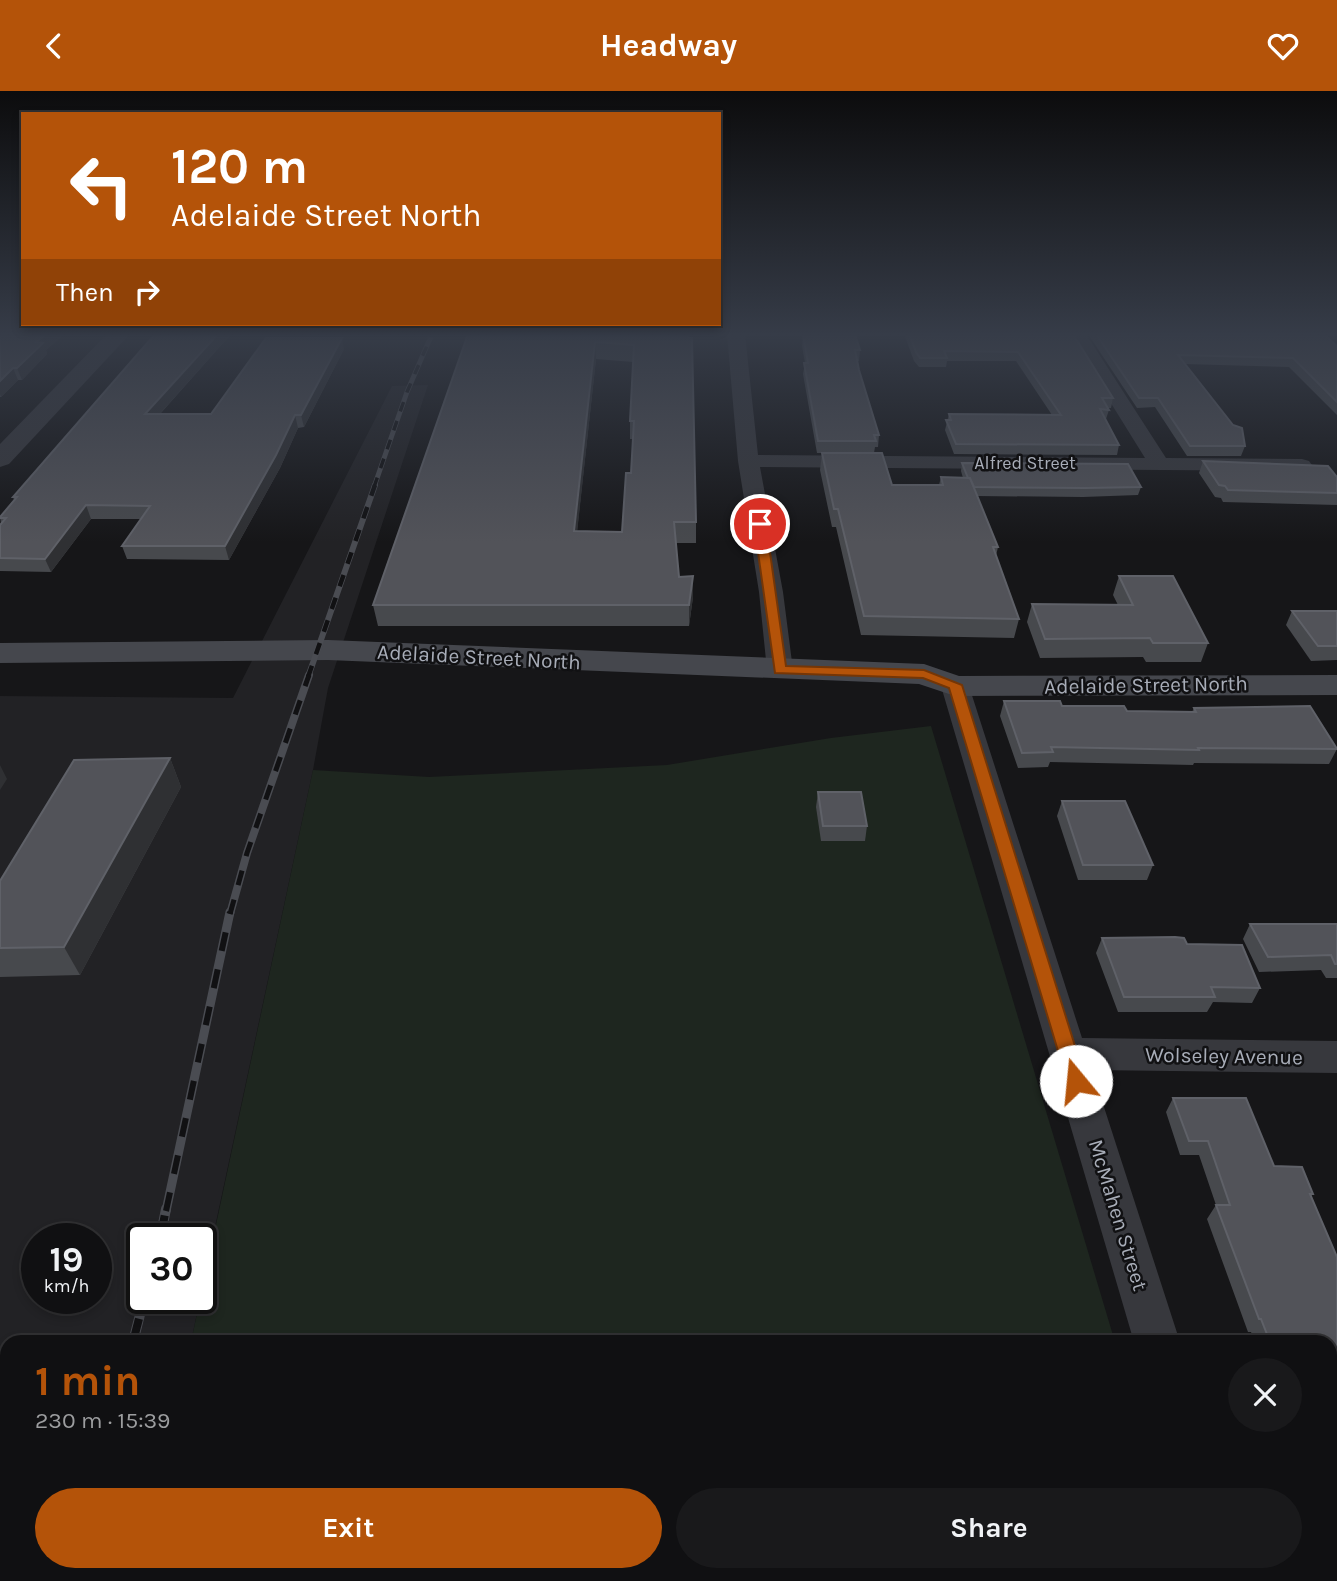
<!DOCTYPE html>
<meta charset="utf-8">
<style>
body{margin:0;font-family:Karla,sans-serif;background:#19191b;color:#f1f3f6;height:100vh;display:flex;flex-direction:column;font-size:26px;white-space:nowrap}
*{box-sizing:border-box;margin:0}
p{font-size:23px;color:#9c9d9f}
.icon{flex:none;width:38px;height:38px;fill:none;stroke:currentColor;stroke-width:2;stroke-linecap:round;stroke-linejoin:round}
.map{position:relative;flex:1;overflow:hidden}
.sheet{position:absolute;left:0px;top:1244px;width:1337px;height:247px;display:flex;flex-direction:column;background:#101012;border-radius:21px 21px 0 0;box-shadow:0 4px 10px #0003,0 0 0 2px #303032}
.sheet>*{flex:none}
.hud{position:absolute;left:21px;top:21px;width:700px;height:214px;border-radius:0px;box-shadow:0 4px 10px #0003,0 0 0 2px #303032;background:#b45309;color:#fff;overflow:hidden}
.speed{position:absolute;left:21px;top:1132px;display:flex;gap:14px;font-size:35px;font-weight:700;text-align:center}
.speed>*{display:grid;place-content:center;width:91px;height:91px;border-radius:50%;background:#101012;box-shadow:0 4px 10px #0003,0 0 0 2px #303032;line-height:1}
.speed small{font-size:18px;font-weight:400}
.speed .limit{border:4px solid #111;border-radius:10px;background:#fff;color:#111}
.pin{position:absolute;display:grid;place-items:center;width:60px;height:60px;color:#fff;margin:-30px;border:4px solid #fff;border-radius:50%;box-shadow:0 2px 7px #0007}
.me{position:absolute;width:77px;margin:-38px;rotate:343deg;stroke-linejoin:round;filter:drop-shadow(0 0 5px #0008)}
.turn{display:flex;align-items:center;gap:24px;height:147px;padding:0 35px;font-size:32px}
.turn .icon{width:91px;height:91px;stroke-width:2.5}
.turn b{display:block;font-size:49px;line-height:60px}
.then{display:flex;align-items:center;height:66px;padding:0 35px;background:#0003;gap:14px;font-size:26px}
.round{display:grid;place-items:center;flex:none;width:74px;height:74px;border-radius:37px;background:#19191b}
.headline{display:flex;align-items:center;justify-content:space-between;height:119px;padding:0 35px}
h1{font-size:42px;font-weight:700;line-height:52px;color:#b45309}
.cta{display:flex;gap:14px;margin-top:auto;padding:14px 35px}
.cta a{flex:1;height:80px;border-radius:42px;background:#b45309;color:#fff;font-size:28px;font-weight:700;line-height:80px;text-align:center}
.cta a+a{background:#19191b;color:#f1f3f6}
header{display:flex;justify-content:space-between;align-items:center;height:91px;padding:0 35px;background:#b45309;color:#fff;font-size:32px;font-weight:700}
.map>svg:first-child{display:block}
</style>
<header><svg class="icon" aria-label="back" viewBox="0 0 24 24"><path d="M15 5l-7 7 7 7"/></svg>Headway<svg class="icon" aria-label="heart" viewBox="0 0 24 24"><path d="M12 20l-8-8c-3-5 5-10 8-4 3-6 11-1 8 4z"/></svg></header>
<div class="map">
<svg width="1337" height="1490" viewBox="0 0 1337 1490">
<rect width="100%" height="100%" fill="#161618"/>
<path fill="#222225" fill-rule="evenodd" d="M428 294 328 597 313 679 201 1201V1148H142V1208H200L191 1251H7V1484H141L139 1490H0V605L233 607 392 295ZM37 1148H96V1208H37Z"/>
<g fill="#1e261f">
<polygon points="931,635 1115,1251 191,1251 313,679 429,686 667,674 831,647"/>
<polygon points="141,1484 1186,1484 1188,1490 139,1490"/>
</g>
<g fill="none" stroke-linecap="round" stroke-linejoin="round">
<g fill="#37383d" fill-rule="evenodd">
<polygon points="727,243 745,243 758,364 1145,367 1068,243 1086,243 1166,367 1302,368 1309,370 1312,374 1309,378 1302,380 760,376 783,501 793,579 789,585 780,587 771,585 767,579 759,501 738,370"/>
<polygon points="955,587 965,589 969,595 1082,947 1337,950 1337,982 1092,979 1180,1251 1134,1251 941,595 945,589"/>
<polygon points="1203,1484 1255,1484 1256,1490 1204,1490"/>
</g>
<polygon fill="#37383d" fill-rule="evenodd" points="107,243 130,243 9,373 0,376 0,353"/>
<polygon fill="#45474d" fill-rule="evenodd" points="328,549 924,573 959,585 1337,584 1337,604 955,605 919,593 328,569 0,572 0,552"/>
<defs>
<polyline id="rail-far4" points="374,396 407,301 432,243"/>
<polyline id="rail-far3" points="308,586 375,394"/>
<polyline id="rail-far2" points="230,823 247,762 309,584"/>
<polyline id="rail-far1" points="166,1120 230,821"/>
<g id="rail">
<polyline points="160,1148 166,1118"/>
<polyline points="133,1251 144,1208"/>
<polyline points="70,1490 72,1484"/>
</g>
</defs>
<use href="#rail-far4" stroke="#4a4c52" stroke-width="5"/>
<use href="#rail-far3" stroke="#4a4c52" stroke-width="6"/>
<use href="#rail-far2" stroke="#4a4c52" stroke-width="8"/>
<use href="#rail-far1" stroke="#4a4c52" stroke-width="9"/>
<use href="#rail" stroke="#4a4c52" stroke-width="10"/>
<use href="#rail-far4" stroke="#111113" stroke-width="3.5" stroke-dasharray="10" stroke-linecap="butt"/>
<use href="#rail-far3" stroke="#111113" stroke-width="4.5" stroke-dasharray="12" stroke-linecap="butt"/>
<use href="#rail-far2" stroke="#111113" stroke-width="5" stroke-dasharray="15" stroke-linecap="butt"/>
<use href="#rail-far1" stroke="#111113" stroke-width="6" stroke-dasharray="19" stroke-linecap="butt"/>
<use href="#rail" stroke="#111113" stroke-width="8" stroke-dasharray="24" stroke-linecap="butt"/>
</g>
<g fill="#47494d" fill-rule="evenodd">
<polygon points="0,243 64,243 46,259 47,263 22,289 18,289 1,306 0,306"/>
<polygon points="231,243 160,323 211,323 344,258 304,336 298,337 280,377 229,469 127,468 122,455 141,428 91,428 51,481 0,480 0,434 1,432 0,426 14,409 13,406"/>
<path d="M468 243H688L696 431V452H676L679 486 693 506 689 535H378L373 514ZM596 268 633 271 630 330V348H633L631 382 622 441 577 440Z"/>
<polygon points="804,243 855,243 860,259 859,270 858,270 859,279 879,344 878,356 875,356 874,362 892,394 939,394 941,386 963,387 961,380 962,372 1141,396 1138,404 1083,406 977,405 998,456 996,465 1019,528 1014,547 861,544 836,436 832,436 820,379 822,362 856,362 817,362 803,283 805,272 802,255 803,244 805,244"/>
<polygon points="904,243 1073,243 1113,307 1111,317 1107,317 1109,319 1106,328 1105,328 1119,354 1117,364 954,363 945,339 949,323 1052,324 1016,270 947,270 946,276 919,276 914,270"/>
<polygon points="1088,243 1324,243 1337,255 1337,324 1289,276 1185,273 1245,355 1241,365 1187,365 1155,316 1137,317"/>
<polygon points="1203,370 1337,386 1337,414 1223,411 1221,407 1215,406 1199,382"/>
<polygon points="1119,485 1208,552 1201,571 1146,571 1143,566 1040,567 1027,531 1032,513 1118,514 1113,504"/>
<polygon points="1292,520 1337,520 1337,569 1311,570 1286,534"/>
<polygon points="1004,610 1127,620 1192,621 1194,617 1337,658 1329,673 1194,672 1193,674 1050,671 1048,676 1018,677 1000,625"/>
<polygon points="170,667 181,696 80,884 0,886 0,790"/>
<polygon points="818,701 867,735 865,750 821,750 816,716"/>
<polygon points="1062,710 1153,774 1147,789 1078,789 1057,725"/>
<polygon points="1250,833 1337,833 1337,887 1326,887 1321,879 1259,881 1243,848"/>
<polygon points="1102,847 1187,853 1260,897 1252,912 1213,911 1207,921 1118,921 1096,862"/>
<polygon points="1173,1007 1274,1075 1313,1103 1311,1105 1337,1166 1337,1447 1330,1447 1330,1251 1255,1251 1251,1241 1248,1241 1207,1128 1216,1114 1199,1064 1180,1064 1166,1021"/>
</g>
<g fill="#2f3033">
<polygon points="46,243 64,243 46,259 47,263 22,289 17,277 36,251"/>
<polygon points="218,243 231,243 149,335 145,323"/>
<polygon points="342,247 344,258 304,336 301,324"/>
<polygon points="595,251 596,268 575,461 574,440"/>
<polygon points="13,277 18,289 1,306 0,303 0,290"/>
<polygon points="295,324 298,337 280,377 229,469 225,455"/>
<polygon points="86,414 91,428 51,481 45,468"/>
<polygon points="693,485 693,506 689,535 689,514"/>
<polygon points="170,667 181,696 80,884 64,856"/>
<polygon points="0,674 7,688 0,699"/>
</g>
<g fill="#525359" stroke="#5f6168" stroke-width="2" fill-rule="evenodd">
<polygon points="0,243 46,243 36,251 43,252 17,277 13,277 0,290"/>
<polygon points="155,243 218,243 145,323 211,323 266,247 342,247 301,324 295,324 276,364 225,455 122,455 150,415 86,414 45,468 0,467 0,434 6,427 0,427 0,426 17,406 13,406"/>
<path d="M468 243H688V247H692L696 431H674L679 486 693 485 689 514H373ZM595 251 634 254 630 330H634L631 382H626L622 441 574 440Z"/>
<polygon points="808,243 855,243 860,259 855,259 859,279 879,344 874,344 876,350 818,350 804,272 808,272 803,244 808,244"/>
<polygon points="909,243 1073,243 1113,307 1102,307 1109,319 1100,318 1119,354 956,353 946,329 951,329 949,323 1061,324 1018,261 944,260 947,267 920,267 916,261"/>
<polygon points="1096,243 1324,243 1337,255 1337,311 1293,267 1178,264 1233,334 1242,337 1245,355 1190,355 1158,307 1139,307"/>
<polygon points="822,362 882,362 892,394 943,394 941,386 970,387 998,456 993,456 1019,528 864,525 838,418 834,418"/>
<polygon points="1203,370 1328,375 1337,386 1337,402 1228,399 1225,395 1219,394"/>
<polygon points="962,372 1128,373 1141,396 1085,397 974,396 970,387 968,387"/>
<polygon points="1119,485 1173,485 1208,552 1153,552 1150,547 1045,548 1032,513 1133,514"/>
<polygon points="1292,520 1337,520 1337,555 1318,555"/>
<polygon points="1004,610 1060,610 1062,615 1124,615 1127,620 1196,621 1194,617 1310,615 1337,658 1198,657 1199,659 1051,656 1053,661 1022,662"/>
<polygon points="170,667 64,856 0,857 0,790 74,669"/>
<polygon points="818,701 861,701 867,735 823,735"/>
<polygon points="1062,710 1125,710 1153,774 1083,774"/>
<polygon points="1250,833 1337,833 1337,873 1335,873 1331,864 1268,866"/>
<polygon points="1175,846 1184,847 1187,853 1242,854 1260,897 1211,896 1215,906 1124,906 1102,847"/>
<polygon points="1173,1007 1246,1007 1274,1075 1302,1076 1313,1103 1310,1103 1337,1166 1337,1436 1330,1415 1330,1251 1270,1251 1261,1228 1259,1228 1216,1114 1230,1114 1208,1050 1189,1050"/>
</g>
<linearGradient id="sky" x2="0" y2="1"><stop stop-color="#0c0c0d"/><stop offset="0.54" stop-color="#363c48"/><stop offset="1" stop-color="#363c48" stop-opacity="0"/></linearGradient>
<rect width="1337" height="451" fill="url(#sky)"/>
<polygon fill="#b45309" stroke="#753606" stroke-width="2" points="760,430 766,433 786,575 924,579 962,594 1086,990 1083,995 1076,998 1069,995 1067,990 949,597 923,587 775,582 754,433"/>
<g text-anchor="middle" stroke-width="5" stroke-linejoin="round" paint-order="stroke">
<g font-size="18" fill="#a8adb8" stroke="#111113">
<text x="1025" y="378">Alfred Street</text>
</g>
<g font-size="21" fill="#a8adb8" stroke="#111113">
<text transform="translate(479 566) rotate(3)" y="7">Adelaide Street North</text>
<text transform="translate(1146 594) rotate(-1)" y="7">Adelaide Street North</text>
<text transform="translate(1224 965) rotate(1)" y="7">Wolseley Avenue</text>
<text transform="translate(1118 1124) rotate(73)" y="7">McMahen Street</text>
</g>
</g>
</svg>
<div class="speed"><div>19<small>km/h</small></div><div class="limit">30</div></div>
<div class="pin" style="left:760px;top:433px;background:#d93025"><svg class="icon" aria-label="arrive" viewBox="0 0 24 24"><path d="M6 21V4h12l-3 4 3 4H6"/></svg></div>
<svg class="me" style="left:1076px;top:990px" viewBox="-20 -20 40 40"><circle r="19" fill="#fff"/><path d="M0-13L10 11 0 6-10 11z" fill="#b45309"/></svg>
<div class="hud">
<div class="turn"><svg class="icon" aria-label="left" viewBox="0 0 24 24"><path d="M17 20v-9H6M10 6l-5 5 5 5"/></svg><div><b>120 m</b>Adelaide Street North</div></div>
<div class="then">Then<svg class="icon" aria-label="right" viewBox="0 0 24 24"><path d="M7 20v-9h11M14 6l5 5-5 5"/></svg></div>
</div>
<section class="sheet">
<div class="headline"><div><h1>1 min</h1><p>230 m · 15:39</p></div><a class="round"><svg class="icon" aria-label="close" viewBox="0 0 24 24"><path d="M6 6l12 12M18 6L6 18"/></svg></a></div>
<div class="cta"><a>Exit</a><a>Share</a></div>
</section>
</div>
